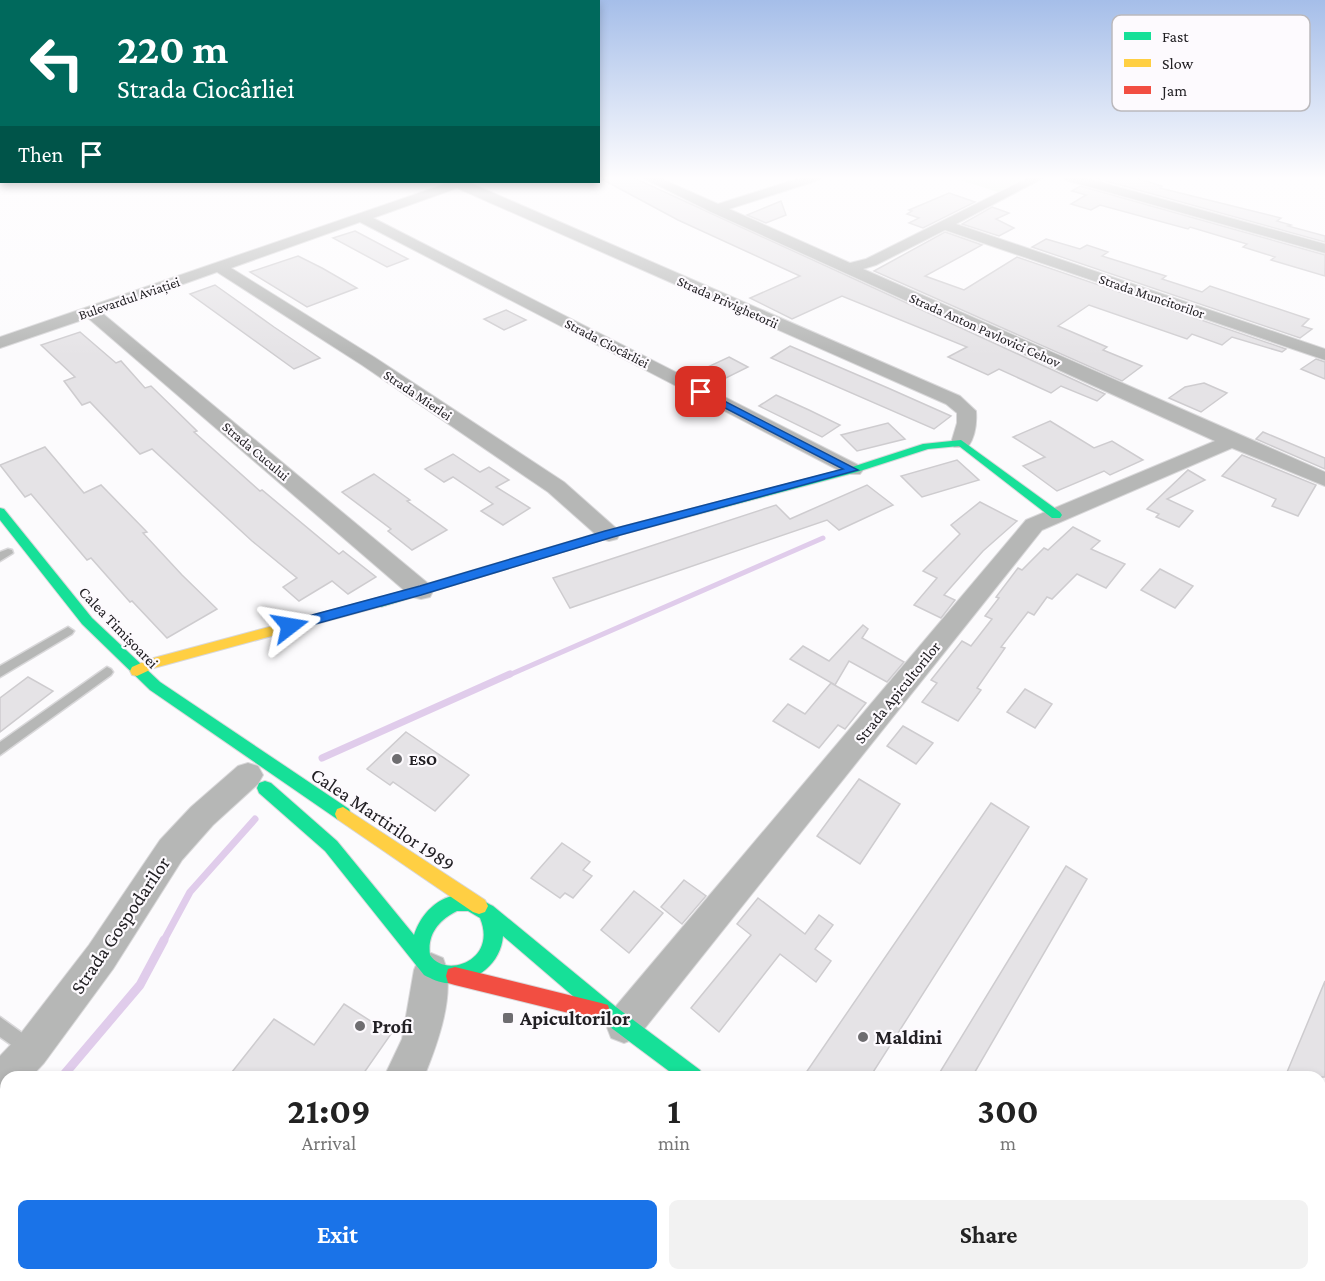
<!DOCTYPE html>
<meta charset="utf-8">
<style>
body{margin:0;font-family:"Crimson Pro",serif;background:#f2f2f2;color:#222;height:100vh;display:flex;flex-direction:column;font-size:22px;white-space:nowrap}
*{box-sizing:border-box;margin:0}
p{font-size:20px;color:#767676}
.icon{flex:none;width:33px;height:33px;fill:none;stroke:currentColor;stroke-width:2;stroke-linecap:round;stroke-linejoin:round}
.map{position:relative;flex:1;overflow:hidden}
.details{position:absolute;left:0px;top:1071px;width:1326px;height:210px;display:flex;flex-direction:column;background:#fff;border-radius:18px 18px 0 0;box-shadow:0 3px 9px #0003}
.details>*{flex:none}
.guide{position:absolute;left:0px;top:0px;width:600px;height:183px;box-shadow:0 3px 9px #0003;background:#00695c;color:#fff;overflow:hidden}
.pin{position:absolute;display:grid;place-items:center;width:51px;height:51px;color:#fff;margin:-26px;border-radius:12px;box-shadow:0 3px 9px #0006}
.me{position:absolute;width:66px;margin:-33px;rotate:76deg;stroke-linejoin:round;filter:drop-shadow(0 0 4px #0008)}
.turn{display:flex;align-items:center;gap:21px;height:126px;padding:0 18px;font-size:27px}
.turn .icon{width:78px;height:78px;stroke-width:2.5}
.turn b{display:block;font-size:42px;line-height:51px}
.then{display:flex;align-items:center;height:57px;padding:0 18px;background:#0003;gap:12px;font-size:22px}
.eta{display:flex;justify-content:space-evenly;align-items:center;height:102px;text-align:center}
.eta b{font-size:36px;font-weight:700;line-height:42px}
.cta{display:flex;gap:12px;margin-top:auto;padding:12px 18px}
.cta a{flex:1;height:69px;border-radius:9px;background:#1a73e8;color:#fff;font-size:24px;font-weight:700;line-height:69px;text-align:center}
.cta a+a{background:#f2f2f2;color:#222}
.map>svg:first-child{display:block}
</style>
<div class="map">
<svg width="1325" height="1281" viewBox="0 0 1325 1281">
<rect width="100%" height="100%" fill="#fcfbfd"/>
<polygon fill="#e2f0df" points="950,177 1029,177 998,192"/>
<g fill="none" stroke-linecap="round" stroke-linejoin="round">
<polyline stroke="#e0cceb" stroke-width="5" points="507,676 823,538"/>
<g stroke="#e0cceb" stroke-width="7">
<polyline points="322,758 510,674"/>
<polyline points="163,942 190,892 255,819"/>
</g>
<g stroke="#e0cceb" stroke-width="9">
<polyline points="62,1077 140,985 164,940"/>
<polyline points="0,1151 6,1144"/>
</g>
</g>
<g fill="#e5e3e6" stroke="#cecccf" stroke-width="1.5">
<polygon points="598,177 632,177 1105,394 1097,401 1061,386 1051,393 999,369 988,375 948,357 967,347 842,296 792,319 750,298 800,276 678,220"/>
<polygon points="1097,177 1133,177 1162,186 1160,188 1281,218 1277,221 1291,225 1288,226 1325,236 1325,242 1095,178"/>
<polygon points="1080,186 1325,255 1325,276 1271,260 1275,257 1243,247 1247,244 1190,227 1188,229 1100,205 1091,210 1071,204 1086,195 1072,191"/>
<polygon points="949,193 975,202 923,228 909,223 919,218 907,214 912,211 909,210"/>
<polygon points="781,201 786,215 766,223 747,215"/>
<polygon points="992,207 1009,213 996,219 1014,228 999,236 962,224"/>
<polygon points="355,231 408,259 387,267 333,238"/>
<polygon points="945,232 982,245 925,276 964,290 1017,257 1286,349 1282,352 1232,337 1222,345 1192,334 1187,339 1089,305 1058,326 1107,347 1103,350 1142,366 1122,381 874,271"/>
<polygon points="1046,239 1080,249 1087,245 1108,252 1102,256 1166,276 1162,279 1202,292 1210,286 1309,319 1302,326 1312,329 1300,338 1032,247"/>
<polygon points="298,256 322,268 357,288 307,307 250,272"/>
<polygon points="215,285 274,327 320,358 294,369 190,294"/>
<polygon points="506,310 526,320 504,330 484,319"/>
<polygon points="80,332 116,363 121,361 145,388 151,386 197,431 194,432 260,491 262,490 339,554 343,551 376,577 348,594 332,581 299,601 283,587 297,578 252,541 152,449 140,454 90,402 82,405 64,381 75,377 41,345"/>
<polygon points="790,346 888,388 951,416 934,429 771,358"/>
<polygon points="729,357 748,367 716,383 697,372"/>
<polygon points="1316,359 1325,362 1325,379 1301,369"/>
<polygon points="1204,383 1227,393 1201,412 1169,398 1185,387"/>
<polygon points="776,395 809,410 840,425 822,437 759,406"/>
<polygon points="1050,421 1094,448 1112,441 1143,460 1110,475 1104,471 1057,491 1023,466 1045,457 1013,437"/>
<polygon points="888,423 905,439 857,451 841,435"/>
<polygon points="1263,432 1325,458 1325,469 1256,439"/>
<polygon points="45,447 84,493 101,485 147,532 143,533 182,575 217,609 167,638 132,601 130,602 91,558 87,560 31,494 25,497 0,465"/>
<polygon points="453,454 480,472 489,467 509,480 496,487 530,508 503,525 481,511 493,504 453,477 444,482 425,469"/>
<polygon points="1242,455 1316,485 1298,516 1272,506 1276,499 1222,476"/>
<polygon points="957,460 979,480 922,497 901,476"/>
<polygon points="1188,470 1205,480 1167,499 1193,511 1179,527 1156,517 1159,514 1147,509"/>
<polygon points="374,474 410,500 407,501 447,530 412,550 388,531 391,529 342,492"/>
<polygon points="867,485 893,505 839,530 827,520 570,608 553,578 776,505 790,519"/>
<polygon points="980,502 1017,521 983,551 944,595 955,600 941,618 914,605 937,578 923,571 960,534 951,525"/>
<polygon points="1073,527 1100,541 1091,549 1125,564 1106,588 1077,574 1052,599 1047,597 1034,615 1028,612 1001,647 1005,648 977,688 981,690 958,721 922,702 937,683 931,680 962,641 971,646 992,619 985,616 999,598 996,597 1018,568 1022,570 1044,548 1048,550"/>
<polygon points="1160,569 1193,586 1175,608 1141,590"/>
<polygon points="863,625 868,629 862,638 904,662 887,682 849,661 835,685 790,659 803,646 829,661"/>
<polygon points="28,677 53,691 0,732 0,698"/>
<polygon points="831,683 866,703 845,729 838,725 819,748 773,721 788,704 805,714"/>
<polygon points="1025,689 1052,704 1035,728 1007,712"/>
<polygon points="903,726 933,743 916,764 887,746"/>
<polygon points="406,732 469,775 435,811 393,782 390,785 367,769"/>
<polygon points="859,779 900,804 860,864 817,836"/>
<polygon points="991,803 1029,827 870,1077 803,1077"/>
<polygon points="562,843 590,862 583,870 592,876 573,898 565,893 560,898 531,878"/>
<polygon points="1066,866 1087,879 972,1077 937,1077"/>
<polygon points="684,880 706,896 682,924 661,907"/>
<polygon points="634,891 663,913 629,953 601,930"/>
<polygon points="758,898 805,934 819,915 833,925 815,949 831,961 816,982 780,954 719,1032 691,1008 751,935 737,924"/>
<polygon points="1325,981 1325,1077 1285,1077"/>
<polygon points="344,1004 391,1034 361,1077 228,1077 274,1019 314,1045"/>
</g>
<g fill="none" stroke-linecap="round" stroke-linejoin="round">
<defs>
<g id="lane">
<polygon points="8,549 12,550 13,553 0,561 0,552"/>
<polygon points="68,627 74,631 72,634 0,677 0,666"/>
<polygon points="107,667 111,669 113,672 111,675 0,755 0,742"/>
<polygon points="0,1017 36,1043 39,1049 36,1055 30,1058 0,1037"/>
<polygon points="1325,1229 1325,1262 1320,1264 1320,1231"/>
<polygon points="1320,1268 1323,1275 1321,1281 1301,1281 1303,1275 1320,1275"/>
</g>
<g id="street">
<polygon points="641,177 657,177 718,204 803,177 821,177 819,180 729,209 850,263 866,259 1030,177 1045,177 956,224 1325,349 1325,360 945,230 876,265 863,269 1325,472 1325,486 1232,448 1042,530 637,1038 624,1043 611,1038 606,1025 611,1012 1026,520 1215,441 711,212"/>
<polygon points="1063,177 1082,177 1325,244 1325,253 1065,180"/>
<path d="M451 182H468L960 396 976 411C977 424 975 437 968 447H954L951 443 957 423V413L946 404 457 188 373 218 860 466 863 470 860 474H846L360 222 231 268 374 357 564 482 617 529 620 534 617 539 609 541 601 539 548 492 362 365 217 272 102 313 430 585 433 591 430 597 421 599 412 597 88 318 0 348V337Z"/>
<polygon points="248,763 258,766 263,775 258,784 213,825 182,860 113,969 44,1063 31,1077 6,1077 6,1099 0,1102 0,1056 18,1037 89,945 160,840 191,807 238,766"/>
<path d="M431 953 443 958C457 992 437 1045 424 1077H384L402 1039 414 970 419 958Z"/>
<polygon points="244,1275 289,1275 286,1281 241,1281"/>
</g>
<g id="fast">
<polygon points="961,440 1060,512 1062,515 1060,518 1052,518 959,446 928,449 857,472 612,537 381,607 375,602 376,599 605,531 849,468 923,444"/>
<polygon points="0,508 4,509 92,618 160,682 349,809 351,814 349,819 343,821 337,819 150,690 82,624 0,520"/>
<path d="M265 781 271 783 337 841 414 935C421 913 441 892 467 895 476 896 485 902 493 906L616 1007 700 1070 703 1077H677L602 1021 503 936C501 963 477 982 451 983 441 984 432 979 424 975L325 851 259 793 257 788 259 783ZM457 911H468L480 918C498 961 445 979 430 955 427 934 439 920 457 911Z"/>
<polygon points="943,1275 971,1275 973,1281 945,1281"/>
</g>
<g id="slow">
<polygon points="381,597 387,602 386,605 154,668 137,676 132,675 130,671 132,667 150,659"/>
<polygon points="343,807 485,900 488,906 485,912 479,914 473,912 337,819 335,814 337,809"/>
</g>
<polygon id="jam" points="455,967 601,1003 608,1005 610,1012 608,1019 601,1021 455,985 448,983 446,976 448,969"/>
</defs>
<use href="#lane" stroke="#d9d8da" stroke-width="3"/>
<use href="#street" stroke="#d9d8da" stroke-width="2"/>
<use href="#fast" stroke="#d9d8da" stroke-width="2"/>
<use href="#slow" stroke="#d9d8da" stroke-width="2"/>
<use href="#jam" stroke="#d9d8da" stroke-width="2"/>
<use href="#lane" fill="#b6b7b6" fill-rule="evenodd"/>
<use href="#street" fill="#b6b7b6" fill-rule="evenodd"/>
<use href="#fast" fill="#16e098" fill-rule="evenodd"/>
<use href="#slow" fill="#ffcf43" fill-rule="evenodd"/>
<use href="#jam" fill="#f24e42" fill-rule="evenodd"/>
</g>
<linearGradient id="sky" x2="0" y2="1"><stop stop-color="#a5bee9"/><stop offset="0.5" stop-color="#fefdfe"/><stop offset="1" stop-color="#fefdfe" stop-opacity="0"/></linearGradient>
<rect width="1325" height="356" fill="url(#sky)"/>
<polygon fill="#1a73e8" stroke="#114b97" stroke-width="1.5" points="701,389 858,470 613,537 421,595 290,631 286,629 284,626 290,621 420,586 605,531 843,469 698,394 698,390"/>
<g fill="#6e6d70" stroke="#fdfafe" stroke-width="2">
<circle cx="397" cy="759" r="6"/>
<rect x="502" y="1012" width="12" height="12" rx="3"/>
<circle cx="360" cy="1026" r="6"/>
<circle cx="863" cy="1037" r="6"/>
</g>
<g text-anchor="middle" stroke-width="4.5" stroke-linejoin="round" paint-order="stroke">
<g font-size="14" fill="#222024" stroke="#fdfafe">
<text transform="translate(1152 296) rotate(19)" y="5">Strada Muncitorilor</text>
<text transform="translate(129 298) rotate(-19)" y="5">Bulevardul Aviației</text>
<text transform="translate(728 302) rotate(24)" y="5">Strada Privighetorii</text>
<text transform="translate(985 330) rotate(24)" y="5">Strada Anton Pavlovici Cehov</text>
<text transform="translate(607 343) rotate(27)" y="5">Strada Ciocârliei</text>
<text transform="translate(418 395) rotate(34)" y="5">Strada Mierlei</text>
<text transform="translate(256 451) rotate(40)" y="5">Strada Cucului</text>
</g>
<g font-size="16" fill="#222024" stroke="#fdfafe">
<text transform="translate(119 627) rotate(46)" y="6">Calea Timișoarei</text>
<text transform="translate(897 692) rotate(-51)" y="6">Strada Apicultorilor</text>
</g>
<g font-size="16" font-weight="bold" fill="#222024" stroke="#fdfafe" text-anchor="start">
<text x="409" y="765">ESO</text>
</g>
<g font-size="20" fill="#222024" stroke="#fdfafe">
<text transform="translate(383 819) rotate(34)" y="7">Calea Martirilor 1989</text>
<text transform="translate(120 925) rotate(-56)" y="7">Strada Gospodarilor</text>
</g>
<g font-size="20" font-weight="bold" fill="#222024" stroke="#fdfafe" text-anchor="start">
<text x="520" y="1025">Apicultorilor</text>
<text x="372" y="1033">Profi</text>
<text x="875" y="1044">Maldini</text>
</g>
</g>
<rect x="1112" y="15" width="198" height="96" rx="9" fill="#fdfafe" stroke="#bbb9bd" stroke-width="1.5"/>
<rect x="1124" y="32" width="27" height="8" fill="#16e098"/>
<rect x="1124" y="59" width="27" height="8" fill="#ffcf43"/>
<rect x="1124" y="86" width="27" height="8" fill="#f24e42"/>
<g font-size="16" fill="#222024">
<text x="1162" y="42">Fast</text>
<text x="1162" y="69">Slow</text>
<text x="1162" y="96">Jam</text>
</g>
</svg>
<div class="pin" style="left:701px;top:392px;background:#d93025"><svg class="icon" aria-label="arrive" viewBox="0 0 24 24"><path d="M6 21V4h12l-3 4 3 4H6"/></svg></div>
<svg class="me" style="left:290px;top:626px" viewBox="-20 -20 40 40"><path d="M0-17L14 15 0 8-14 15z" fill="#1a73e8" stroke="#fff" stroke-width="4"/></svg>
<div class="guide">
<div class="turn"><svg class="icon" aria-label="left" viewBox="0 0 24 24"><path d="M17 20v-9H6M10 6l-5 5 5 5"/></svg><div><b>220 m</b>Strada Ciocârliei</div></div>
<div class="then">Then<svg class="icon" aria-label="arrive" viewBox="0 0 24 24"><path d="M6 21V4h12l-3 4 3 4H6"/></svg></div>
</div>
<section class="details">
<div class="eta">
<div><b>21:09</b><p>Arrival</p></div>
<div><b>1</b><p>min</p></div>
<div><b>300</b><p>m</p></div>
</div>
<div class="cta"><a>Exit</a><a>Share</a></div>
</section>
</div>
